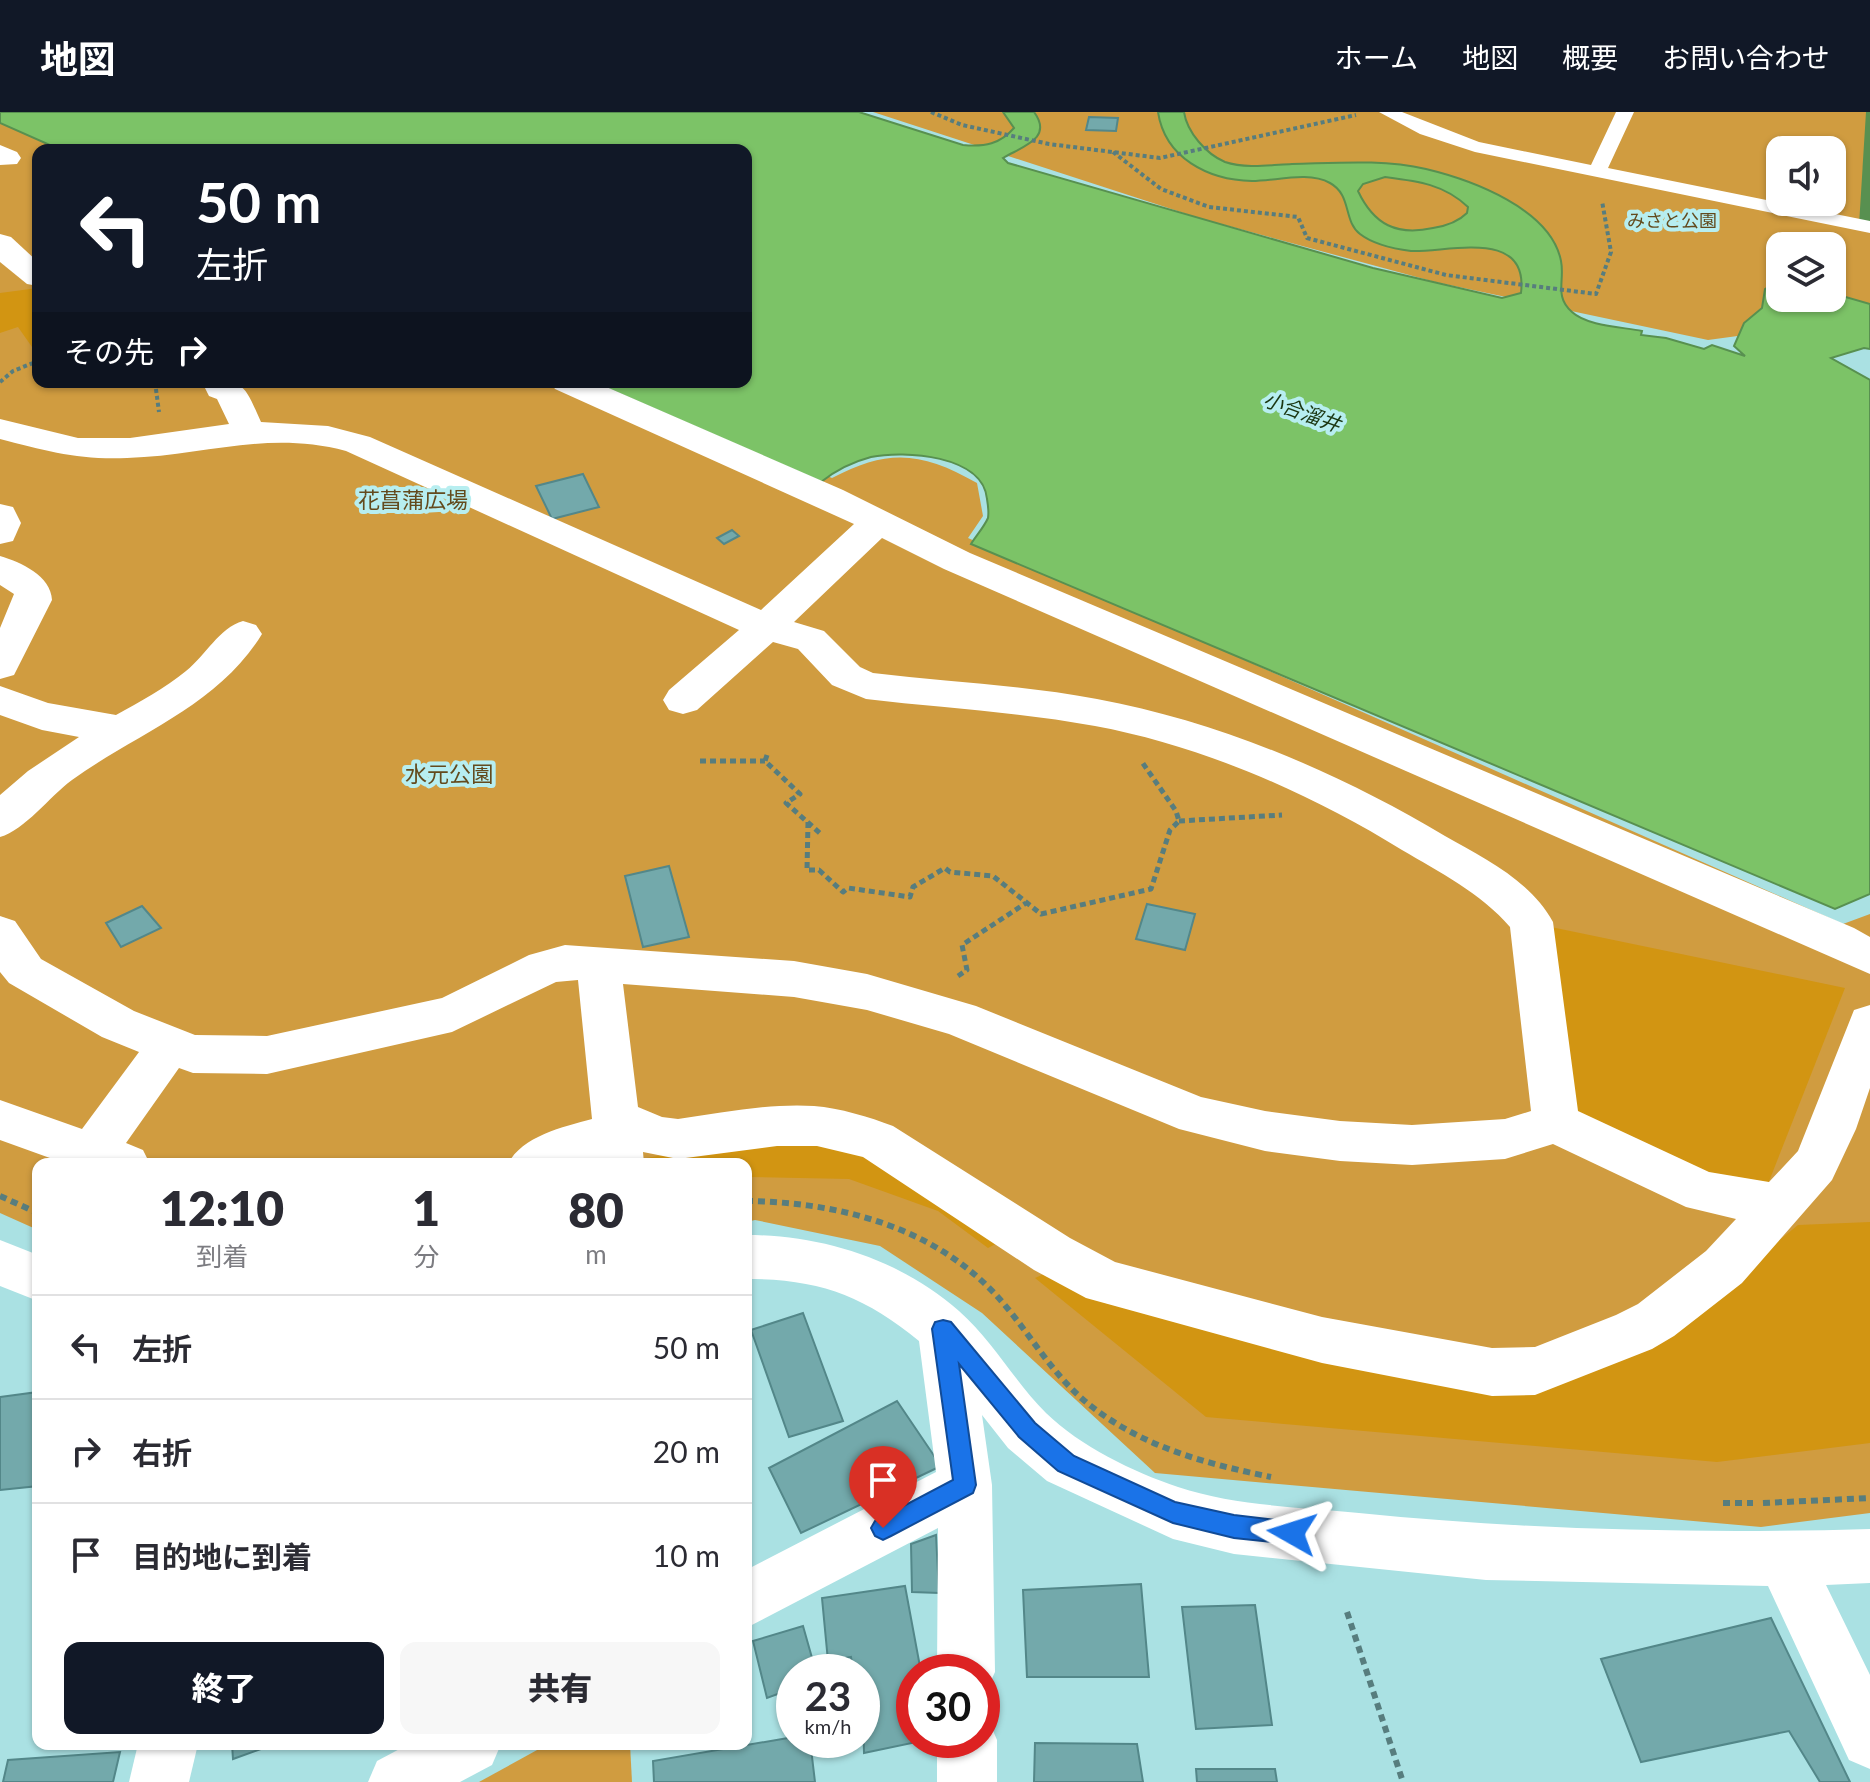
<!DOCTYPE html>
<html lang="ja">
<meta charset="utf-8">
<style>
body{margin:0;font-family:Lato,"Noto Sans JP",sans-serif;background:#f7f7f7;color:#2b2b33;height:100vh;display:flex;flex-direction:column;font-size:30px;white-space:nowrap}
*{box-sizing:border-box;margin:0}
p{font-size:26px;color:#7c7c81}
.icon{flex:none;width:44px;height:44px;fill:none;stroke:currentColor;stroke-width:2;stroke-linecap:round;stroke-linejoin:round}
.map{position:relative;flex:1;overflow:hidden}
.panel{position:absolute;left:32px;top:1046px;width:720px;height:592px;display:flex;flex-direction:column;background:#fff;border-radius:16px;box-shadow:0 2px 6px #0004}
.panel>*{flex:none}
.banner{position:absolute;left:32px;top:32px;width:720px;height:244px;border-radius:16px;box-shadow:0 2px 6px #0004;background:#111827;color:#fff;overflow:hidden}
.controls{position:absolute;left:1766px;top:24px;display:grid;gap:16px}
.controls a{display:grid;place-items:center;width:80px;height:80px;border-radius:16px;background:#fff;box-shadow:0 2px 6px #0004;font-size:40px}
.speed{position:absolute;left:776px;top:1542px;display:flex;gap:16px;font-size:40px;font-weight:700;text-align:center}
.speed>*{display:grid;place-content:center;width:104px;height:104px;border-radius:50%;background:#fff;box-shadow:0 2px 6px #0004;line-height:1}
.speed small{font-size:20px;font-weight:400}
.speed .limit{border:12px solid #d22;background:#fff;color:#111}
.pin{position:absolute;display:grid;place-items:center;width:68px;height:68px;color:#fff;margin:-82px -34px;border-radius:50% 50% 50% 0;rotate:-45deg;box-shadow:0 0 8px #0007}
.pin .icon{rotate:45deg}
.me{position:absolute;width:88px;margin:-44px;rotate:276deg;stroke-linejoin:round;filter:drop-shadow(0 0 6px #0008)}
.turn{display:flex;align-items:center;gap:28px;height:168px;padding:0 32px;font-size:36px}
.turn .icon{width:104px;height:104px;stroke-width:2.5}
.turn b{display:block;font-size:56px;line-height:68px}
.then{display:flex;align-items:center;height:76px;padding:0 32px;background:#0003;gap:16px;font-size:30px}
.eta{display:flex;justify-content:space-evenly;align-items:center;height:136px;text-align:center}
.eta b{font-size:48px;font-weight:800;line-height:56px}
.cta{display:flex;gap:16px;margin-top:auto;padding:16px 32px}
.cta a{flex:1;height:92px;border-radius:16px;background:#111827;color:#fff;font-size:32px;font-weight:800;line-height:92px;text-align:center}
.cta a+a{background:#f7f7f7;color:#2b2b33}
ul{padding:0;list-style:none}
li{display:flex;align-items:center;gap:24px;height:104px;padding:0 32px;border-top:2px solid #e1e1e2}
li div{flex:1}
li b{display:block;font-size:30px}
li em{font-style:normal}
header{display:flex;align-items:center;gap:48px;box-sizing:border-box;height:112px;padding:0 40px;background:#111827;color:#fff}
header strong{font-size:38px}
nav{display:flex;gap:44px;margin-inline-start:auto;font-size:28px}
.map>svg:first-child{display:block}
</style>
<header>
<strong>地図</strong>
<nav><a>ホーム</a><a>地図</a><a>概要</a><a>お問い合わせ</a></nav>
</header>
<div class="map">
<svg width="1870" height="1670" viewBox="0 0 1870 1670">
<rect width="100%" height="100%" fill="#aae1e3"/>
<g fill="#d09c40" fill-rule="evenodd">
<path d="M873 0H1870V206L1708 228 1435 170 1199 106ZM1780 38H1832V90H1780ZM1780 134H1832V186H1780Z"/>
<path d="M0 3 81 38H38V270H613L832 366C889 336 922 340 977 371L983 404 968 426 1843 812 1870 802V1401L1761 1415 1155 1361 982 1201 880 1134 755 1108 746 1110V1052H38V1118L0 1101Z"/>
<polygon points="548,1632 630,1632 632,1670 479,1670"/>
</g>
<g fill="#d29512">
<polygon points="38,176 38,233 32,235 18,215 0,221 0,181"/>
<polygon points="1551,815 1845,876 1768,1072 1691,1057 1573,1002"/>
<polygon points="789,1026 872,1037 1011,1124 988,1136 938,1099 849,1067 746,1065 746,1052 615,1052 668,1042"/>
<polygon points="1870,1110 1870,1331 1717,1350 1206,1305 1035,1166 1055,1157 1423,1262 1689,1202 1798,1113"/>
</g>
<path fill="#7cc367" stroke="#589050" stroke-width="2" fill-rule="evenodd" d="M0 0H859L963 33C985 35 1000 32 1014 16L1003 0H1034C1054 27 1021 35 1003 46L1008 51 1373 156 1502 186 1521 181C1529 115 1447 141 1411 139 1395 137 1373 132 1360 122 1343 109 1352 83 1330 71 1308 59 1276 69 1252 69 1208 68 1165 46 1158 0H1184C1187 20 1206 42 1225 50 1246 57 1271 53 1292 52 1337 51 1382 47 1426 57 1472 68 1551 97 1561 149 1565 168 1554 185 1572 200 1587 214 1622 215 1642 219L1641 223 1666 226 1704 237 1712 233 1745 244 1734 234 1744 211 1762 196 1765 177 1780 168V186H1832V181L1870 192V237L1864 236 1831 246 1870 268V782L1835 797 971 432C976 424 984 415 988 406 989 400 988 393 987 387 983 343 904 338 871 345 852 350 836 358 821 370L592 270H746V38H61L0 11ZM1385 65C1417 69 1444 72 1468 95L1467 101C1458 110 1446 114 1433 116 1397 124 1374 113 1358 79L1363 72Z"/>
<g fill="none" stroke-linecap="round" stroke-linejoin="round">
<polygon fill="#589050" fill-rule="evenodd" points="1866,0 1870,0 1870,117 1859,113"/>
</g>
<g fill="#73a9ab" stroke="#538789" stroke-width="2">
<polygon points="1089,5 1118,6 1116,19 1086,18"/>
<polygon points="583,362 599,395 552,407 536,374"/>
<polygon points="732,418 739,424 724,432 717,426"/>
<polygon points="669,754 689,825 643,835 625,764"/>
<polygon points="1147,792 1195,802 1185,838 1136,827"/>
<polygon points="142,794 161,816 121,835 106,811"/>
<polygon points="803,1201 843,1309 789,1325 751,1218"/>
<polygon points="38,1280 38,1374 0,1378 0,1285"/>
<polygon points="897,1289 941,1354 801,1421 769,1356"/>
<polygon points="936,1423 939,1481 912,1480 911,1432"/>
<polygon points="1141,1472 1149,1565 1027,1565 1023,1478"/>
<polygon points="905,1474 921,1560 914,1560 912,1631 864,1641 862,1560 853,1560 851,1545 828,1549 822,1486"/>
<polygon points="1255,1493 1272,1613 1196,1617 1182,1495"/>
<polygon points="1771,1506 1850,1670 1820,1670 1789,1619 1641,1650 1601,1547"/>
<polygon points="803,1514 816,1560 794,1560 794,1576 767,1586 753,1529"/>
<polygon points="794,1625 794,1628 810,1628 815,1670 654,1670 653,1649"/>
<polygon points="1035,1631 1137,1632 1143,1670 1034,1670"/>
<polygon points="232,1632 275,1632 233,1647"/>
<polygon points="120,1640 113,1670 3,1670 8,1648"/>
<polygon points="1196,1657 1275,1657 1277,1670 1197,1670"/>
</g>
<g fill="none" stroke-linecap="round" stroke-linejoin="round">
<g stroke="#577d7e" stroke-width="4" stroke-dasharray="4 3" stroke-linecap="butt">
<polyline points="931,0 962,13 1049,32 1160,46 1356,3"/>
<polyline points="1113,40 1161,77 1209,95 1298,105 1307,126 1446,163 1596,182 1611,140 1602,89"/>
<polyline points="0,270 13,259 38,249"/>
<polyline points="155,270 159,300"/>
</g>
<g stroke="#577d7e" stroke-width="5" stroke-dasharray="6 4" stroke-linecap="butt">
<polyline points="767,643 765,649 800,682 786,691 822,723"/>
<polyline points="700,649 765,649"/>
<polyline points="1179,709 1282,703"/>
<polyline points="808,710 807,758 819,758 843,780 848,776 910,785 913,775 945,756 950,760 993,764 1041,802 1151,777 1170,718 1179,709 1176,699 1142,650"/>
<polyline points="958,864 967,858 962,833 1026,791"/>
</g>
<g stroke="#577d7e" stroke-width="6" stroke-dasharray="7 5" stroke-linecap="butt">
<polyline points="0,1084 38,1101"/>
<path d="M746 1089C837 1090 932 1114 996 1183 1029 1219 1052 1264 1091 1294 1143 1335 1207 1352 1271 1365"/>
<polyline points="1723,1391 1753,1391"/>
<polyline points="1763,1391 1870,1386"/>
<polyline points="1347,1500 1403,1670"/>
</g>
<polygon fill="#fff" fill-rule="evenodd" points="1379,0 1402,0 1479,30 1591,53 1616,0 1634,0 1608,56 1870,109 1870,121 1475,40 1420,22"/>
<g fill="#fff" fill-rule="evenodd">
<polygon points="0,33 17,40 21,46 17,52 0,53"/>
<polygon points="0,122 11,125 38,150 38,174 27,172 0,150"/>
<path d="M202 270C246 270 243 270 261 310L328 314 370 325 761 498 854 412 555 277 550 270H595L843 378 970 441 1854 816 1870 825V862L944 457 882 426 794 510 824 519 860 555 873 561C948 570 1023 573 1097 587 1220 610 1338 660 1445 724 1484 746 1531 769 1553 810L1578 999 1709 1060 1769 1070 1798 1039 1854 898 1870 893V976L1856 1017 1832 1068 1742 1171 1674 1224 1652 1237 1535 1283 1492 1284 1322 1251 1086 1186 1034 1158 863 1045 817 1034H777L678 1047 643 1040 644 1052H596L595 1046 578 1052H508C522 1024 563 1015 592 1007L578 868 556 870 452 920 267 962 193 961 179 956 126 1031 143 1038 150 1052H60L61 1050 0 1028V988L82 1017 139 940 102 925 9 871 0 860V804L15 809 41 847 134 899 195 923 267 924 442 886 529 843 565 833 794 849 867 862 976 894 1201 985 1265 999 1340 1009 1412 1013 1505 1007 1531 999 1510 815C1481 781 1439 760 1402 738 1309 681 1203 634 1095 614 1019 600 942 596 866 587L832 573 798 537 773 530 697 598 683 602 669 598 663 588 669 578 739 518 346 339C266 318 204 344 127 346 78 348 46 339 0 327V307L78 326H130L229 312 217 287 209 284ZM623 872 794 885 867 898 949 922 1179 1017 1265 1039 1340 1049 1412 1053 1505 1047 1553 1032 1686 1095 1736 1107 1706 1139 1638 1192 1616 1203 1535 1235 1492 1236 1322 1205 1115 1150 1070 1126 893 1014C869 1005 840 996 814 994 769 991 723 1001 678 1007L662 1005 638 995Z"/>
<polygon points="0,392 13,395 21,411 13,429 0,432"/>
<path d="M0 444C21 450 51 464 52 488L14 563 0 567V516L14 482 0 473Z"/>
<path d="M243 509 256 513 262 522C218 594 137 621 72 668 49 685 25 718 0 725V683L28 659 79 625 42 618 0 603V574L48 591 116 603C140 590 165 576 186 559 206 543 219 516 243 509Z"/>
<path d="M746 1123C823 1123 901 1148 959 1199 992 1228 1015 1270 1046 1301 1080 1334 1133 1360 1178 1375 1235 1394 1299 1395 1359 1401 1528 1418 1700 1422 1870 1417V1471L1826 1473 1870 1563V1657L1849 1648 1768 1474 1486 1468 1234 1442 1173 1427 1047 1369 1008 1336 982 1303 992 1373 995 1560 986 1580 982 1582V1560H937L938 1416 746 1516V1458L936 1360 919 1229C863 1183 818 1167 746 1167Z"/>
<polygon points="0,1128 38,1143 38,1189 0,1174"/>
<polygon points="982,1605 988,1607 997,1628 997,1670 937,1670 937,1628 982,1628"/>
<polygon points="138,1632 198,1632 189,1670 129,1670"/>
<polygon points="409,1632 501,1632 492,1653 460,1670 368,1670 377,1649"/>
</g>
</g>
<polygon fill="#1a73e8" stroke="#114b97" stroke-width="2" points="943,1208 951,1210 1035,1311 1074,1344 1175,1390 1234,1403 1292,1410 1300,1413 1304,1421 1300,1429 1292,1432 1234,1426 1173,1411 1058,1359 1019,1325 959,1252 976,1373 973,1381 891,1424 883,1428 875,1424 871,1416 875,1409 953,1368 932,1217 935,1210"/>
<g text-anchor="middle" stroke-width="8" stroke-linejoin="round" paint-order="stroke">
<g font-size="18" fill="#634a1d" stroke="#b7eef0">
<text x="1672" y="115">みさと公園</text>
</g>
<g font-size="20" font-style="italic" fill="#1a3611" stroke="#b7eef0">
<text transform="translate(1302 300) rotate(20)" y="7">小合溜井</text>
</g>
<g font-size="22" fill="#634a1d" stroke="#b7eef0">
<text x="413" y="396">花菖蒲広場</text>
<text x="449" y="670">水元公園</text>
</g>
</g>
</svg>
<div class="controls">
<a><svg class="icon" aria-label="sound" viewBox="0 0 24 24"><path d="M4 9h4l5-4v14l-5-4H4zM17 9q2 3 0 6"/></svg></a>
<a><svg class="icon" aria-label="layers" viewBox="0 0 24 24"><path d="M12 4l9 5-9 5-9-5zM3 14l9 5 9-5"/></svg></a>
</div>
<div class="speed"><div>23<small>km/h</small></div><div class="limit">30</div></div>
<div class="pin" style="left:883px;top:1416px;background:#d93025"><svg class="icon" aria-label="arrive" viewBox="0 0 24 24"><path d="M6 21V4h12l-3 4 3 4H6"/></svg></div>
<svg class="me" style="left:1292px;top:1421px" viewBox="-20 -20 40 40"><path d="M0-17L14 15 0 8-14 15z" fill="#1a73e8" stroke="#fff" stroke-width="4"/></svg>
<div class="banner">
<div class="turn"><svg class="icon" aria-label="left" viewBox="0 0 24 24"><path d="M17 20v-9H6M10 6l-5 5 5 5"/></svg><div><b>50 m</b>左折</div></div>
<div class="then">その先<svg class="icon" aria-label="right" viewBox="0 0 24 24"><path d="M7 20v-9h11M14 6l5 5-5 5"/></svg></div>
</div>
<section class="panel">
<div class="eta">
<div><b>12:10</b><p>到着</p></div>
<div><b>1</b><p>分</p></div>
<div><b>80</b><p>m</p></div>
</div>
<ul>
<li><svg class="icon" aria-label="left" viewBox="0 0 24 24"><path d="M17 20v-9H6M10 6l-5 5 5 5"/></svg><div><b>左折</b></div><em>50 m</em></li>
<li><svg class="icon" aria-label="right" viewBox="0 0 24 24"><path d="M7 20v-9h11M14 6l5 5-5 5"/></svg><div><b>右折</b></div><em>20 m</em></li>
<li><svg class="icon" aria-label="arrive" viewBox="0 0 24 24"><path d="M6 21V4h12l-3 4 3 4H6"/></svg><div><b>目的地に到着</b></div><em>10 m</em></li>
</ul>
<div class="cta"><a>終了</a><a>共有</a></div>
</section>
</div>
